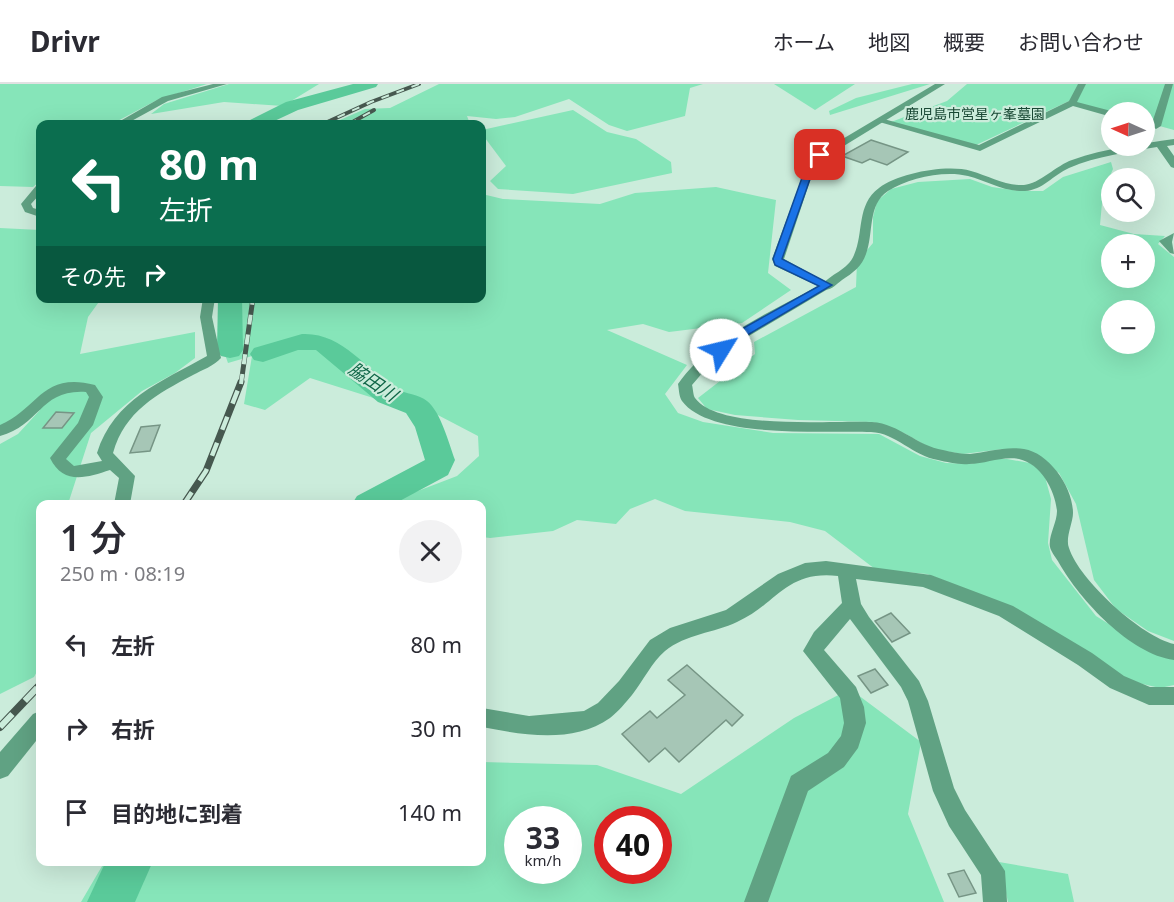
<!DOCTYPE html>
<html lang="ja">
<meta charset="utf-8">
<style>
body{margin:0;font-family:"Noto Sans","Noto Sans JP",sans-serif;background:#f2f2f3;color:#2b2b33;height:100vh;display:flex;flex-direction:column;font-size:22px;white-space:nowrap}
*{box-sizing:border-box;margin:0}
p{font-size:20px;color:#7c7c81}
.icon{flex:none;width:33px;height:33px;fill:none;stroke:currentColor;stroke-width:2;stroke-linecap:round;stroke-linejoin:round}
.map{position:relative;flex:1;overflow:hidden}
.drawer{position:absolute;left:36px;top:416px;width:450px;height:366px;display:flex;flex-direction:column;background:#fff;border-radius:12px;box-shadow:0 6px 24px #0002}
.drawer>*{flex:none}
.hud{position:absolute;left:36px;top:36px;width:450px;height:183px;border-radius:12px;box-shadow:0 6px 24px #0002;background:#0b6e4f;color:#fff;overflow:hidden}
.needle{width:39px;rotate:273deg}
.controls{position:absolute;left:1101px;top:18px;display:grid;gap:12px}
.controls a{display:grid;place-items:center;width:54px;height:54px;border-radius:50%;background:#fff;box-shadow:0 6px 24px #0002;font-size:30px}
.speed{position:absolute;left:504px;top:722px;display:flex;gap:12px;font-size:30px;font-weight:700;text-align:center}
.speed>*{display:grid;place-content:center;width:78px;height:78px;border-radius:50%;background:#fff;box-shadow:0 6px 24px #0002;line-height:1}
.speed small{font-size:15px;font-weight:400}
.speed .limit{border:9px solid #d22;background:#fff;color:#111}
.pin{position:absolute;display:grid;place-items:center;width:51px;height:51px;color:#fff;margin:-26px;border-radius:12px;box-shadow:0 3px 9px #0006}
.me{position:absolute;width:66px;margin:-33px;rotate:54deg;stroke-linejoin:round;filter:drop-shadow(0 0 4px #0008)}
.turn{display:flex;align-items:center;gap:21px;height:126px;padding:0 24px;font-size:27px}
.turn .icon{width:78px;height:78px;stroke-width:2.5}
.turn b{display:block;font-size:42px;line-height:51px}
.then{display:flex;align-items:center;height:57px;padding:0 24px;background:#0003;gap:12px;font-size:22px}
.round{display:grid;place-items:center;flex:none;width:63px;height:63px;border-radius:32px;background:#f2f2f3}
.summary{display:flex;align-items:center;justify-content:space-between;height:102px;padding:0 24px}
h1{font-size:36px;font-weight:600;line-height:45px}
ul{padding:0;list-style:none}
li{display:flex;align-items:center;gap:18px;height:84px;padding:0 24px}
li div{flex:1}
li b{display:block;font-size:22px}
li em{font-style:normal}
header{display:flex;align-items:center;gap:36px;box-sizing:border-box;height:84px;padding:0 30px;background:#fff;border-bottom:2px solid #e1e1e2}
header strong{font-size:28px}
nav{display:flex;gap:33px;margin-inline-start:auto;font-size:21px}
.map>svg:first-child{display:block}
</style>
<header>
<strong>Drivr</strong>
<nav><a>ホーム</a><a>地図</a><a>概要</a><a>お問い合わせ</a></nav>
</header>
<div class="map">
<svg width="1174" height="818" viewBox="0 0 1174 818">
<rect width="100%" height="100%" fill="#cbecdb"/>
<g fill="#86e5b9" fill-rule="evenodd">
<polygon points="0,0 207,0 157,16 112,40 40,40 40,97 33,103 0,102"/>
<polygon points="229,0 319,0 283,22 224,18 151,30 164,20"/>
<polygon points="439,0 703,0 690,4 685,32 627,47 609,41 569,15 515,33 496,35 467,32 470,40 331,40 365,25 390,24"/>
<polygon points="774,0 855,0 815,26"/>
<polygon points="912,0 930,0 830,31 829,27 856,14"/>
<polygon points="967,0 1174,0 1174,46 1145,38 1144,28 1111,29 1069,17 974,62 891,38 947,17"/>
<polygon points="573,26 607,48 636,55 671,78 672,89 573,110 498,105 490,97 506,82 482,50 482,46"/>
<path d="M1111 78 1113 85 1103 108 1100 141 1134 150 1165 152 1158 160 1174 173V557L1148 547 1116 525 1094 496 1076 420 1059 389 1028 368 1003 365 963 370 932 365 904 349 873 338 798 336 735 331 707 325 698 314 755 270 754 258 856 203 857 178 873 159V133L877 117 891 105 918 98 970 95 992 103 1019 107H1043L1063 93ZM1112 160H1144V194H1112ZM1112 226H1144V260H1112Z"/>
<path d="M716 103 776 116 768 189 791 206 742 239 669 248 643 240 607 246 687 281 665 310 678 329 703 338 773 349 879 350 920 372 946 379 971 380 991 375H1007L1030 379 1044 389 1051 415 1048 459 1052 476 1096 532 1136 557 1174 573V601L1160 604 1125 596 1004 520 927 490 875 485 825 447 790 438 685 427 655 415 630 425 616 440 577 436 553 447 490 454 482 453V420H384L457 392 479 372 478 352 434 329 386 318 310 294 265 326 244 320 252 272 228 279C220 256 216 238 219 215L482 214V110L503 115 600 120 635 109Z"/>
<polygon points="0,144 40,146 40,214 101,215 88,233 80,270 195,248 195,274 175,289 142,307 91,349 68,420 40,420 40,582 34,593 0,610 0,360 18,350 40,326 33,322 0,348"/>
<path d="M850 605 921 658 908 730 944 818H81L105 777H482V678L597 681 681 710 794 634ZM518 735H568V786H518ZM608 735H658V786H608Z"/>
<polygon points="999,778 1068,790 1074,818 1008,818"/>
</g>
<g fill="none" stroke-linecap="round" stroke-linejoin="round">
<g fill="#5aca9a" fill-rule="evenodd">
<polygon points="353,0 378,0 376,3 298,26 268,40 247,40 250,36 286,18"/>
<polygon points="218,214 242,214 243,266 239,272 230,274 221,272 217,266"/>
<path d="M302 250C342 248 365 285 397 305 405 310 419 310 427 317 441 328 449 360 455 376L448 391 394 420H352L357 412 425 376 415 343 406 329 378 318 316 266H298L263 278 254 276 250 270 254 264Z"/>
<polygon points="106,777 153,777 135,818 87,818"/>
</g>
</g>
<g fill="#a6c6b6" stroke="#769585" stroke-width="1.5">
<polygon points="871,56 908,68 887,81 870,75 862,79 842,72"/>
<polygon points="56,328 74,329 62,344 43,344"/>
<polygon points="160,341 150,367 130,369 141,343"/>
<polygon points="891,529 910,549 892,558 875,537"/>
<polygon points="687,581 743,631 732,642 726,636 679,678 665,664 649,678 622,650 650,627 657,634 685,611 668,596"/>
<polygon points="875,585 888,601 871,609 858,592"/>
<polygon points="964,786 976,809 959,813 948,790"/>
</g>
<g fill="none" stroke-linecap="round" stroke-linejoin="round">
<g fill="#60a283" fill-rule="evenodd">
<polygon points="213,0 227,0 168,17 126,40 115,40 162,13"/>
<polygon points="1078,0 1086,0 1077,18 1115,28 1112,28 1112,33 1073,22 980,67 876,37 880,34 979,61 1069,17"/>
<polygon points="1165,0 1173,0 1161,42 1156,45 1151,42"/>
<path d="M1174 55V61L1167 62 1174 72V84L1171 83 1157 63C1128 68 1097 72 1069 84 1053 91 1043 106 1025 107 1004 108 987 97 968 92 944 86 908 94 888 107 867 121 874 149 866 170 862 182 853 189 842 196 835 201 832 207 823 205L821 202C830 190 848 186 854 171 864 149 856 121 879 104 899 89 947 80 971 87 989 92 1005 102 1024 101 1039 100 1057 81 1072 76 1106 64 1141 60 1174 55Z"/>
<polygon points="40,101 40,110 31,120 33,124 40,126 40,133 25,128 21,120 36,102"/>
<polygon points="1174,149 1172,158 1174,170 1170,169 1159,157"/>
<path d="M203 214H215L212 233 221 274C214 282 202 286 193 291 157 310 125 327 113 369L135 392 130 420H114L119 394 110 386C86 394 63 401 50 374L78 339 89 313 86 308C40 305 41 341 0 352V341C38 325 42 287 95 301L103 313 93 341 66 375 74 382 102 377 97 369C114 315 161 298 207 272L200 233Z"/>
<path d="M826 477 931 491 1013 522 1092 569 1124 592 1150 603H1174V621H1149L1110 604 1078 581 999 532 923 503 856 495 861 520 869 533 919 597 928 617 954 704 965 726 1005 787 1007 818H983L981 791 949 742 933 707 908 617 901 603 850 535 824 566 856 603 864 623 866 639 858 664 844 683 808 707 768 818H744L791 692 828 669 841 652 844 639 840 614 803 567 814 548 842 519 838 492C786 486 777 520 737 538 714 549 686 550 665 567 652 578 643 597 632 611 626 618 618 628 610 634 573 660 523 651 482 643V624L529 632 584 627 598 619 619 597 650 556 670 544 726 526 778 490 805 479Z"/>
<polygon points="40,627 40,652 8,692 0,695 0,668 33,630"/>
</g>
<path fill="#60a283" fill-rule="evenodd" d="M935 0H945L816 79 784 175 833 202 737 259 704 287 692 301C693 304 693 311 695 314 719 347 834 336 872 338 900 340 917 362 943 366 951 368 961 370 970 370 988 368 1005 362 1024 365 1049 369 1073 403 1073 429 1073 439 1065 454 1069 464 1079 496 1142 553 1174 560V576C1130 570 1080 516 1059 479 1057 475 1051 468 1050 463 1048 452 1057 439 1057 427 1055 406 1041 380 1019 375 1001 372 986 380 969 380 959 381 947 378 938 376 913 372 896 349 871 348 827 346 711 356 682 317 679 313 679 305 678 300 711 253 769 229 818 202L775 182 772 175 809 75Z"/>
<defs>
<g id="rail-far3">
<polyline points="323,40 371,18 419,0"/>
<polyline points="349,40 374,26"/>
</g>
<polyline id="rail-far2" points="241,300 253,214"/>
<polyline id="rail-far1" points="184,420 206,387 241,298"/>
<polyline id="rail" points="0,643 40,601"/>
</defs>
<use href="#rail-far3" stroke="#46584f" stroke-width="4"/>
<use href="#rail-far2" stroke="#46584f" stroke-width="5"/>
<use href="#rail-far1" stroke="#46584f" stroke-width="7"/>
<use href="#rail" stroke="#46584f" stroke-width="8"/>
<use href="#rail-far3" stroke="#cbecdb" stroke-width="2" stroke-dasharray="8" stroke-linecap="butt"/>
<use href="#rail-far2" stroke="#cbecdb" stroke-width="4" stroke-dasharray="10" stroke-linecap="butt"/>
<use href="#rail-far1" stroke="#cbecdb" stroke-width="4.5" stroke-dasharray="14" stroke-linecap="butt"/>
<use href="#rail" stroke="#cbecdb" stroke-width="6" stroke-dasharray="18" stroke-linecap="butt"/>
</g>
<polygon fill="#1a73e8" stroke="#114b97" stroke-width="1.5" points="817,69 824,71 816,78 782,175 832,201 739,256 725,268 717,268 717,263 731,251 819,202 775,181 773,175 808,77"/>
<g text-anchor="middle" stroke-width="4.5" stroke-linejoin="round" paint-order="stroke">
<g font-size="14" fill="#194834" stroke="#cbecdb">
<text x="975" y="35">鹿児島市営星ヶ峯墓園</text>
</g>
<g font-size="18" font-style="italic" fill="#0f6647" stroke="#cbecdb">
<text transform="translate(373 298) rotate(34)" y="6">脇田川</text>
</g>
</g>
</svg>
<div class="controls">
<a><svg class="needle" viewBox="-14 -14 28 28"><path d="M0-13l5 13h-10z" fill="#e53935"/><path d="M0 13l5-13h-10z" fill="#7c7c81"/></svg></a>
<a><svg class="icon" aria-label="search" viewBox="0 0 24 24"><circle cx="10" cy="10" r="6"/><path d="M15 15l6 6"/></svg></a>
<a>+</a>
<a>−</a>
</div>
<div class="speed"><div>33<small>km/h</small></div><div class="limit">40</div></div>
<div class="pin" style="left:820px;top:71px;background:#d93025"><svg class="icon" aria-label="arrive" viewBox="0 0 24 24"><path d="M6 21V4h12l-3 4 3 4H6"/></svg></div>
<svg class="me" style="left:721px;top:266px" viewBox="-20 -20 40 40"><circle r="19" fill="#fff"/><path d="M0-13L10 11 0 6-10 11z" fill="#1a73e8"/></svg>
<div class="hud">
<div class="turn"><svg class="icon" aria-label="left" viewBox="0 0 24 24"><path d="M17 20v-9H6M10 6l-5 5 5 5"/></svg><div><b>80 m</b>左折</div></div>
<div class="then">その先<svg class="icon" aria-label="right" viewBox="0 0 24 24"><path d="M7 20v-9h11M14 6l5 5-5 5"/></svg></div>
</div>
<section class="drawer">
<div class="summary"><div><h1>1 分</h1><p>250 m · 08:19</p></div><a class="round"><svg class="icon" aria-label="close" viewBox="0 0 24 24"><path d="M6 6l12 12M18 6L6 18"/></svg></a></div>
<ul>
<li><svg class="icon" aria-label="left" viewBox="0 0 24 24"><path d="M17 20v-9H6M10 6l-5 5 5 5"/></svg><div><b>左折</b></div><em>80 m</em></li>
<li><svg class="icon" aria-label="right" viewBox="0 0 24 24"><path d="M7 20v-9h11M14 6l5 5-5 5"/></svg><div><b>右折</b></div><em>30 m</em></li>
<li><svg class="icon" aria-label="arrive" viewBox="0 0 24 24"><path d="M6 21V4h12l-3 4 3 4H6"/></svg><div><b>目的地に到着</b></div><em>140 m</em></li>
</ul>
</section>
</div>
